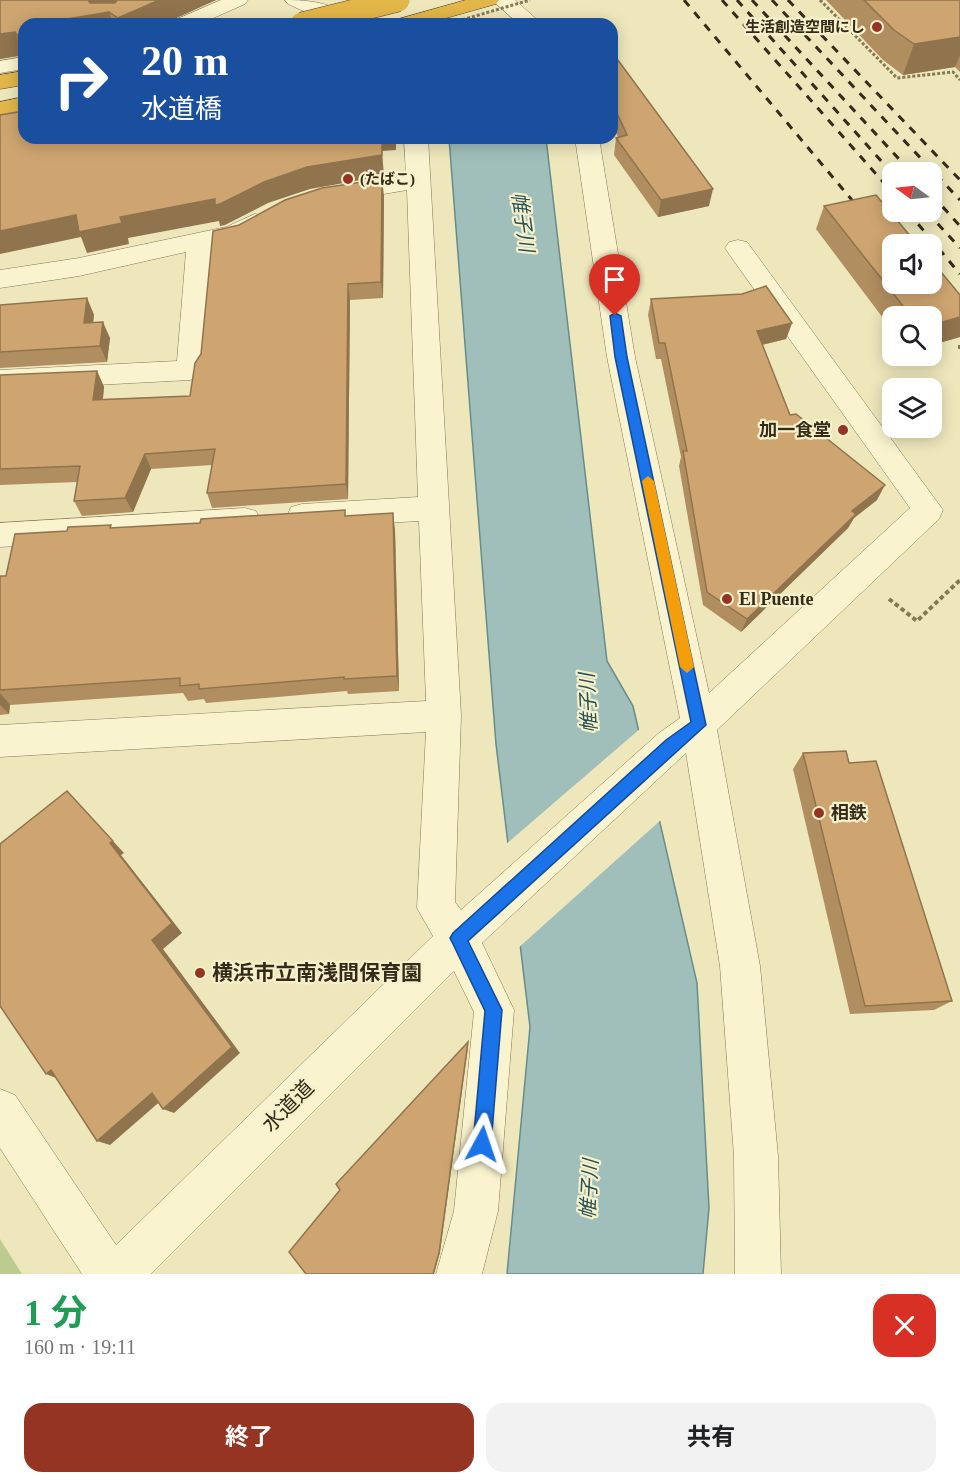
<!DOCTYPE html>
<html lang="ja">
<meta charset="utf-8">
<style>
body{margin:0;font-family:"Times New Roman","Noto Sans JP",serif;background:#f2f2f2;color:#202124;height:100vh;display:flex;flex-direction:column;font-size:22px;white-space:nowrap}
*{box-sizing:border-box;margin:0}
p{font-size:20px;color:#757577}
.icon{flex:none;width:33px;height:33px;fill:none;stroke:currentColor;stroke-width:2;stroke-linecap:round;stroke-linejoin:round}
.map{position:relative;height:1274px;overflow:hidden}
.details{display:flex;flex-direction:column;background:#fff;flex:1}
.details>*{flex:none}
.banner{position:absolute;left:18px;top:18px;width:600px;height:126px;border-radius:18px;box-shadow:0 3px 15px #0003;background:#1a4fa0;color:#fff;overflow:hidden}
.needle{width:39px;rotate:285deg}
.controls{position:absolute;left:882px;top:162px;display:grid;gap:12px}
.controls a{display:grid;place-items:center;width:60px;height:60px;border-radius:12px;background:#fff;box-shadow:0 3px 15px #0003;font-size:30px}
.pin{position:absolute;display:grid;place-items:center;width:51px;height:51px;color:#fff;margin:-62px -26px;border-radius:50% 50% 50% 0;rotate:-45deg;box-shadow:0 0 6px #0007}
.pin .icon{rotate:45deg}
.me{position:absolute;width:66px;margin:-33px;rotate:5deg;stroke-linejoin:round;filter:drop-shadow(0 0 4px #0008)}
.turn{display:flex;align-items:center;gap:21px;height:126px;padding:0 24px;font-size:27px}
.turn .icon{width:78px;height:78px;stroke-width:2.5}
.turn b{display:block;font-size:42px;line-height:51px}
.round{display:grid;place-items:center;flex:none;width:63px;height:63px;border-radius:18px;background:#f2f2f2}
.overview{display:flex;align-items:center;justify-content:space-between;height:102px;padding:0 24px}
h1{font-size:36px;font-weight:700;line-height:45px;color:#1e9e55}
.cta{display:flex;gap:12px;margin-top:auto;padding:12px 24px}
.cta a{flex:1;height:69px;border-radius:18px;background:#963424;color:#fff;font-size:24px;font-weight:700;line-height:69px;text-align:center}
.cta a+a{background:#f2f2f2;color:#202124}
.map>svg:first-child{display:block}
</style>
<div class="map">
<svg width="960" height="1274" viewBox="0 0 960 1274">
<rect width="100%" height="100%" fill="#eee7bc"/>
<polygon fill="#bccc90" points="0,1239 22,1274 0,1274"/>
<polygon fill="#a0bfbb" stroke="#688c89" stroke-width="1.5" points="449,138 546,138 607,661 633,706 697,983 709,1208 703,1274 507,1274 530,1027 496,744"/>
<g fill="#eee7bc">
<polygon points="354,0 463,0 489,16 462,24 370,24 336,4"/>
<polygon points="641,728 662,819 517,949 505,845"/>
</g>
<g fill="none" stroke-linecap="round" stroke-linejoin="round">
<defs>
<g id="minor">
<polygon points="221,0 248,0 245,4 200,24 172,24 175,20"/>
<path d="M285 0C308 0 339 2 354 24H331L288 4Z"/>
<polygon points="492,0 515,0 542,24 519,24"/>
<polygon points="24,57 24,69 0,73 0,61"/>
<polygon points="404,138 428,138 461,715 455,902 461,910 659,733 680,718 607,357 575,138 599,138 635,357 709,693 910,508 729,254 725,248 729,242 738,240 747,242 943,510 939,519 717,730 760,966 778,1156 781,1274 735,1274 734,1156 720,966 686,753 482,943 514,1010 498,1211 482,1274 436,1274 454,1211 474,1012 454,971 151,1274 82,1274 0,1148 0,1089 15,1095 116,1245 433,936 417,908 426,732 0,757 0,725 426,701 419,521 302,528 291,525 287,516 291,507 302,504 418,497 407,190 337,202 328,199 325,194 328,189 337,186 406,176"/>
<path d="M255 214 264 216 267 222C256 239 231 243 212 247L204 370 200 377 190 380 0 390V370L177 361 186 252 79 276 0 288V270L79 258 226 227Z"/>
<polygon points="245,508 256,511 260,520 256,529 245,532 0,547 0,523"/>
</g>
<g id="highway">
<polygon points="466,0 499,0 496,4 425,24 392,24 395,20"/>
<polygon points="24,71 24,85 0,89 0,75"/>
<polygon points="24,97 24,111 0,116 0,102"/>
</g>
</defs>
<use href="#minor" stroke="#867755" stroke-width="1"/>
<use href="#highway" stroke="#53432a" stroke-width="1"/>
<polyline stroke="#867755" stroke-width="3" stroke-dasharray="3 2" stroke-linecap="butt" points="820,0 897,78 953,72 960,80"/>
<g stroke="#867755" stroke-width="4" stroke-dasharray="4.5 3" stroke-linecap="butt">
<polyline points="960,345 960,349"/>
<polyline points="889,599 917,621 960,580"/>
</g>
<use href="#minor" fill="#f9f3cf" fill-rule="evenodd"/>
<use href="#highway" fill="#e2b648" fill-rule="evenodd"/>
<g stroke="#352b1a" stroke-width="3" stroke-dasharray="8 8" stroke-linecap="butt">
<polyline points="684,0 862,212"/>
<polyline points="722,0 892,192"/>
<polyline points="737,0 892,173"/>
<polyline points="752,0 911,172"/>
<polyline points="772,0 960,200"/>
<polyline points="788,0 960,180"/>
<polyline points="932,195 960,226"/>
<polyline points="908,212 960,274"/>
<polyline points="927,212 960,248"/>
</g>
<defs>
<polyline id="highway-bridge" points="302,24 398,0"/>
</defs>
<use href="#highway-bridge" stroke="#53432a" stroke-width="24" stroke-linecap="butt"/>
<polyline stroke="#867755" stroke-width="3" stroke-dasharray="3 2" stroke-linecap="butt" points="448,24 530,0"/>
<use href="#highway-bridge" stroke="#e2b648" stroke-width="23"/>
</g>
<g fill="#b18e60">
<polygon points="0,0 216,0 163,24 24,24 24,55 0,59"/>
<polygon points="826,0 960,0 960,72 955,67 903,75 883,60"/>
<polygon points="612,52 709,206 658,217 614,155 616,138 618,137 612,124"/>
<polygon points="384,196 383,298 350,300 348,499 212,508 207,493 212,465 151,469 133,512 82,516 74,501 77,482 0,485 0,375 97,371 104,387 103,399 190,396"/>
<polygon points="824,206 960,295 960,337 932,345 932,316 892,316 892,330 816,229"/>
<polygon points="87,298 94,315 93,322 110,338 107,362 0,368 0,305"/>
<polygon points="651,299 792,323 786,339 762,345 790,415 877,500 854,518 848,528 741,632 703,605 679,466 681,457 661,359 656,359 648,315"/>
<polygon points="346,516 395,530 399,691 348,694 347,691 206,703 204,699 188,701 183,693 10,705 9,714 0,715 0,576 6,576 113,528"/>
<polygon points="803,753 849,763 952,1001 934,1010 850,1014 793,769"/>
</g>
<g fill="#90744e">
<polygon points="87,0 128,0 109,12 113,24 50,24 50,22"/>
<polygon points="159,0 216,0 163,24 119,24 118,18"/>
<polygon points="15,32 24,55 0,59 0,34"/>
<polygon points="24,34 24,52 17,35"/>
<polygon points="960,37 960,55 955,67 903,75 914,44"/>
<polygon points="377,138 396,138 396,150 382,151 384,176 310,189 268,203 225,225 220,226 219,221 128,238 129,244 87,253 81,237 0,254 0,231 76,215 120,217 264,182"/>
<polygon points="382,179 384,196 383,298 381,282"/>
<polygon points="713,189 709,206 658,217 661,200"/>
<polygon points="348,284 350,300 348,499 346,484"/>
<polygon points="87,298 94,315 91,339 84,323"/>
<polygon points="960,317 960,337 932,345 932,325"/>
<polygon points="103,322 110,338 107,362 100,346"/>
<polygon points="792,323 786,339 752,347 757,331"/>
<polygon points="97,371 104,387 101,415 93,400"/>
<polygon points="145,454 151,469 133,512 125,498"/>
<polygon points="885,485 877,500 854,518 848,528 741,632 747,619 852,511"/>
<polygon points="393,513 395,530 399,691 397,676"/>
<polygon points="0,693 10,705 9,714 0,705"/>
<polygon points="67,791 124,853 121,855 182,933 163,949 240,1053 174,1113 163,1109 152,940"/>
<polygon points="468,1042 468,1047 440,1252 434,1274 433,1274"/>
<polygon points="51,1070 61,1080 46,1074"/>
<polygon points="152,1093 164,1098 110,1145 97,1141"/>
</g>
<g fill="#cea570" stroke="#90744e" stroke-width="1.5">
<polygon points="0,0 88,0 90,3 115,3 117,0 159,0 118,18 109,12 50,22 50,24 24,24 24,34 17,35 15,32 0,34"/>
<polygon points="864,0 960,0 960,37 914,44 894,30"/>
<polygon points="612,52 713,189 661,200 616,138 627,135 612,102"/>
<polygon points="24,111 24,138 379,138 382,144 382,155 307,167 264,182 220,204 215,205 215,199 120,217 122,223 79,232 76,215 0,231 0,115"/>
<polygon points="382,179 381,282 348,284 346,484 207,493 215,449 145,454 125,498 74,501 80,466 0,469 0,375 97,371 93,400 190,396 195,363 201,354 213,231 239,225 285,200 322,188"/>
<polygon points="876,195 917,244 892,244 892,284 932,284 932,261 960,295 960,317 932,325 932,316 911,316 824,206"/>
<polygon points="766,286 792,323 757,331 790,415 796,414 885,485 852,511 856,514 747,619 707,592 683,451 687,451 665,343 659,343 651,299 742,294"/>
<polygon points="87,298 84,323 103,322 100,346 0,352 0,305"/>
<polygon points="345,510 345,516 393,513 397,676 344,679 344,677 199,689 199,684 180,686 180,678 0,690 0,576 6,576 15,534 67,531 68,527 111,525 110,528 200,523 201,519"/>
<polygon points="846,751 849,763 876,761 952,1001 865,1006 803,753"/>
<polygon points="67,791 113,841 110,843 172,923 152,940 232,1047 163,1109 152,1093 97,1141 51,1070 46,1074 0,1006 0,844"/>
<polygon points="468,1042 439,1253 433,1274 306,1274 289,1252 340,1190 336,1184"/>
</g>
<polygon fill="#1a73e8" stroke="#114b97" stroke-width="1.5" points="615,313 621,316 627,357 706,725 468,941 502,1010 491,1144 488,1150 482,1153 475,1150 473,1144 485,1011 453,944 450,938 453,933 666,740 691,722 615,357 610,316"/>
<polygon fill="#f59e0b" points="648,476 654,481 694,667 687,673 680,667 642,481"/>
<g fill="#963424" stroke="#f6f0cb" stroke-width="2">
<circle cx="877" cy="27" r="6"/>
<circle cx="348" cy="179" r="6"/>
<circle cx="843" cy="430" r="6"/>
<circle cx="727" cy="599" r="6"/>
<circle cx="819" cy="813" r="6"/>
<circle cx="200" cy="973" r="6"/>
</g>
<g text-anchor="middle" stroke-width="4.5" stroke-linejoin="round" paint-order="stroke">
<g font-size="15" font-weight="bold" fill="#352b1a" stroke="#f6f0cb" text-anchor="end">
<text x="865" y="32">生活創造空間にし</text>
<text x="360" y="184" text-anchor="start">(たばこ)</text>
</g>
<g font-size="18" font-weight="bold" fill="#352b1a" stroke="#f6f0cb" text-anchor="start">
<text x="831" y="436" text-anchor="end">加一食堂</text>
<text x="739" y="605">El Puente</text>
<text x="831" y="819">相鉄</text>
</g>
<g font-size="20" font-style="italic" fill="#295155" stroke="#f6f0cb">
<text transform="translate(523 222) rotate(82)" y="7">帷子川</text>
<text transform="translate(588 703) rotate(-93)" y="7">帷子川</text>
<text transform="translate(589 1189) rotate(-87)" y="7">帷子川</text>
</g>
<g font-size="21" font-weight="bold" fill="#352b1a" stroke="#f6f0cb" text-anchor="start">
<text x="212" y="980">横浜市立南浅間保育園</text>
</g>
<g font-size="21" fill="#352b1a" stroke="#f6f0cb">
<text transform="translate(288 1106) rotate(-45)" y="7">水道道</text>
</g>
</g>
</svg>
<div class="controls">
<a><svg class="needle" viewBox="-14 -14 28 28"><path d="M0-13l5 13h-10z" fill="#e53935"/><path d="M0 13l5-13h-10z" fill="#757577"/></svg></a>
<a><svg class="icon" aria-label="sound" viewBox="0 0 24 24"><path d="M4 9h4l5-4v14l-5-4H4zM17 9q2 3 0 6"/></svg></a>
<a><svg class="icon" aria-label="search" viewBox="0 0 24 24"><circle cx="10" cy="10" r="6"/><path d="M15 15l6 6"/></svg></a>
<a><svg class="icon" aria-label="layers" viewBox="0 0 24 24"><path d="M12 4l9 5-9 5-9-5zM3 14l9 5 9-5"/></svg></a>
</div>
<div class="pin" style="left:615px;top:316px;background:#d93025"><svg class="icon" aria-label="arrive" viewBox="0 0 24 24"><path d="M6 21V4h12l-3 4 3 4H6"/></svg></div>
<svg class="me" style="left:482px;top:1144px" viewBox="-20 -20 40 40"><path d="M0-17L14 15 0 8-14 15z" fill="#1a73e8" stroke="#fff" stroke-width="4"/></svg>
<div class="banner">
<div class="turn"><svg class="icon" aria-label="right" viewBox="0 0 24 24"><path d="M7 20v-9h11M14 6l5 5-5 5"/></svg><div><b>20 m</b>水道橋</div></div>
</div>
</div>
<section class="details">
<div class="overview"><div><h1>1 分</h1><p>160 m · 19:11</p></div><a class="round" style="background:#d93025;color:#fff"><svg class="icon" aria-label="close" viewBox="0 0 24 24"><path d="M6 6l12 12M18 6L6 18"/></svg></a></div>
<div class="cta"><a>終了</a><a>共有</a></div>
</section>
